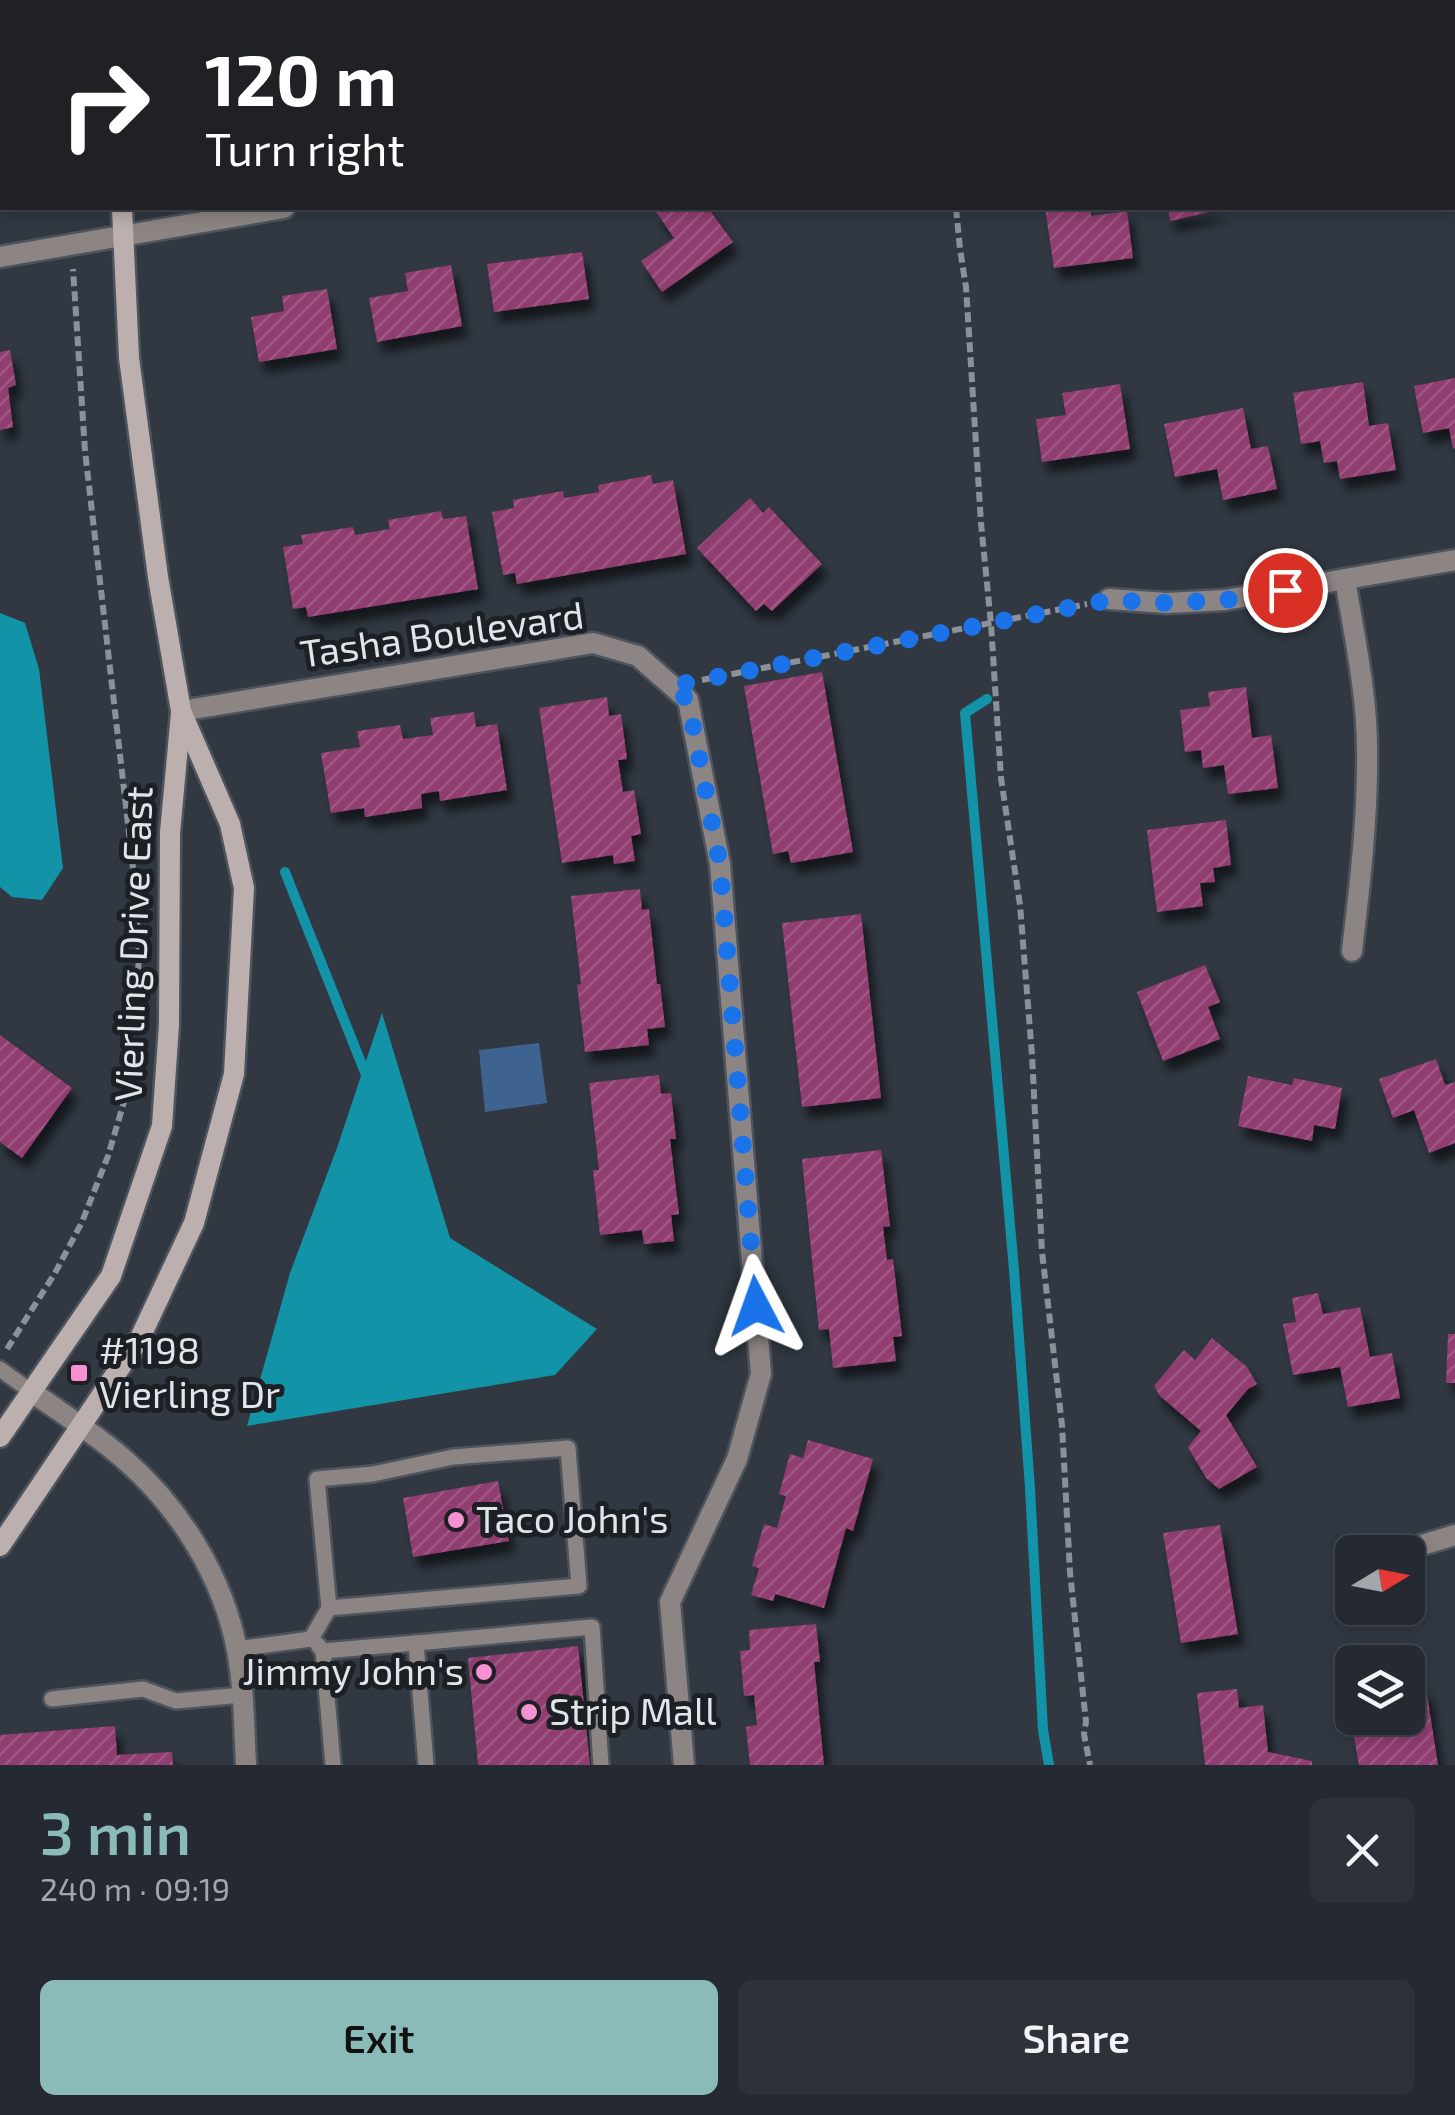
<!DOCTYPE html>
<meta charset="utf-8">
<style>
body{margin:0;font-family:"Exo 2",sans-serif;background:#2d323a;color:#f1f3f6;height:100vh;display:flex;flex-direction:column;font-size:38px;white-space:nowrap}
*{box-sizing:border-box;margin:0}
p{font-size:32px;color:#a3a7ac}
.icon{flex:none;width:55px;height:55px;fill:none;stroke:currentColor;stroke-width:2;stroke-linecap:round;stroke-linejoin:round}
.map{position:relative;height:1765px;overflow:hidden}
.details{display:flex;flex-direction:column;background:#252a32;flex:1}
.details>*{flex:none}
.hud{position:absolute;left:0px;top:0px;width:1455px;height:210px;box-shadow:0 5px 15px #0003,0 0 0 2px #42464d;background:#202124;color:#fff;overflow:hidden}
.needle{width:65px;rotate:80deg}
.controls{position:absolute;left:1335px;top:1535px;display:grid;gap:20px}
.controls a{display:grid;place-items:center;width:90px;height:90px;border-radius:15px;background:#252a32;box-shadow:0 5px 15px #0003,0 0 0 2px #42464d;font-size:50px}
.pin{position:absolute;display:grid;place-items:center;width:85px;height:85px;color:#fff;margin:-42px;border:5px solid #fff;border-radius:50%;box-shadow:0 2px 10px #0007}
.me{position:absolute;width:110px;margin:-55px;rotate:356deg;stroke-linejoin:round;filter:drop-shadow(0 0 8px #0008)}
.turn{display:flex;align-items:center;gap:35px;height:210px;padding:0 40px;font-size:45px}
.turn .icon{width:130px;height:130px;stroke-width:2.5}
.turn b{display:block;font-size:70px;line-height:85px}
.round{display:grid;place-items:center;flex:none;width:105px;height:105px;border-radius:15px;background:#2d323a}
.summary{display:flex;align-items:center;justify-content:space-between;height:170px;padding:0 40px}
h1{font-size:60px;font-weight:600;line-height:75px;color:#8bbbb9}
.primary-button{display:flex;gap:20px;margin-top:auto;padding:20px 40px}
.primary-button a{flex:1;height:115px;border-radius:15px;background:#8bbbb9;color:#111;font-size:40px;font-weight:600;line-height:115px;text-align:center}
.primary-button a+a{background:#2d323a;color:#f1f3f6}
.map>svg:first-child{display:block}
</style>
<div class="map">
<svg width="1455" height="1765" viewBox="0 0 1455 1765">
<defs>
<pattern id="building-hatch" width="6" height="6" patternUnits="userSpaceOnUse" patternTransform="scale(2.5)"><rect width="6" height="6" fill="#903c6f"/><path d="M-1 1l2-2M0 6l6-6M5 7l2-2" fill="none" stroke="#9f5884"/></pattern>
<filter id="shadow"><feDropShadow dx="6" dy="11" stdDeviation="5" flood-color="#0009"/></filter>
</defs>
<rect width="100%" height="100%" fill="#313842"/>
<polygon fill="#3f6390" points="539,1043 547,1103 485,1112 479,1050"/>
<g fill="#1393a7">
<polygon points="0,613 25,623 39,669 63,868 42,900 12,897 0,887"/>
<polygon points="382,1013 450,1238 597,1329 555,1375 247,1426 290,1273 338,1145"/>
</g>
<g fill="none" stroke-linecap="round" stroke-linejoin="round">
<g stroke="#1393a7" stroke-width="10">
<polyline points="987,699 965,713 1014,1270 1030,1488 1043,1730 1049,1765"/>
<polyline points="285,872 368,1080"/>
</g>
</g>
<g fill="url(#building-hatch)" filter="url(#shadow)">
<polygon points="659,208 708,208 733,242 662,292 641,261 674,238 655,210"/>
<polygon points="1045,208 1090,208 1091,216 1127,211 1133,258 1054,268"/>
<polygon points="1168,208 1223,208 1223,209 1170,221"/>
<polygon points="582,252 589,299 494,312 487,264"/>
<polygon points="451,265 462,326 377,342 369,298 408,291 405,273"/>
<polygon points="327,289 337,349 259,362 251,317 284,311 282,296"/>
<polygon points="10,350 16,385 8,388 13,427 0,430 0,352"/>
<polygon points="1455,378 1455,448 1453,449 1449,428 1423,433 1414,386"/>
<polygon points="1363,382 1369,426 1388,423 1396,470 1340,479 1337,461 1324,463 1320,441 1301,444 1293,393"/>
<polygon points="1120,384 1130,449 1042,462 1036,419 1066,415 1062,393"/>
<polygon points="1243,408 1251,449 1268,446 1277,489 1223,500 1217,469 1175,477 1164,424"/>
<polygon points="651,475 653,484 673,480 686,554 517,584 515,573 503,575 492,512 514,508 513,500 563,491 564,498 599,492 598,485"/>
<polygon points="750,498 763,513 769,507 822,564 772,611 764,604 756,611 697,548"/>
<polygon points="441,511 443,519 466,516 478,589 308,617 306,607 293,609 283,547 303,544 301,535 353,527 355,535 390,529 388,520"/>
<polygon points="822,672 853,852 791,863 788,851 773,854 744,686"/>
<polygon points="1246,687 1252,738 1271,735 1278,788 1228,794 1224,765 1203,768 1201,750 1185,752 1180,710 1210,706 1208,692"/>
<polygon points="607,697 609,716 621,714 627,759 618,760 623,792 634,790 641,834 631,836 635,861 614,864 613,855 562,863 539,708"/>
<polygon points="474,712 476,727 497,724 507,790 440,801 439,791 421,794 422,808 365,817 364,808 331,813 321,753 360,747 357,731 400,725 403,739 433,735 430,718"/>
<polygon points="1226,820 1231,865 1213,868 1215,882 1200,883 1203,906 1157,912 1147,830"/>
<polygon points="640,889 642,910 649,909 657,984 660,984 665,1027 647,1029 649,1045 585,1052 577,985 581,984 571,896"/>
<polygon points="861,914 881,1098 802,1107 782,923"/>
<polygon points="1205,965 1220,1002 1208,1007 1220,1039 1163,1061 1137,992"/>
<polygon points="0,1035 72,1088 22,1158 0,1142"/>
<polygon points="1436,1059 1445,1085 1455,1082 1455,1143 1429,1153 1414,1110 1393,1118 1379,1079"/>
<polygon points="659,1075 661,1094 671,1093 676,1139 670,1139 679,1214 671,1215 674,1241 644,1244 642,1230 600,1235 593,1170 599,1170 589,1083"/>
<polygon points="1248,1076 1292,1085 1294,1078 1342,1088 1335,1129 1314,1125 1312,1141 1238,1126"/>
<polygon points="881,1150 890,1226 883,1227 887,1260 893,1259 902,1336 893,1337 896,1361 833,1368 829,1329 819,1330 802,1159"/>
<polygon points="1318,1293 1323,1314 1360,1307 1370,1357 1392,1353 1400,1398 1348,1407 1340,1367 1293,1375 1283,1324 1296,1322 1292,1298"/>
<polygon points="1448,1334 1455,1334 1455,1383 1446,1383"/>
<polygon points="1212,1338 1247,1367 1257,1384 1248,1389 1226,1415 1257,1467 1219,1489 1206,1478 1188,1447 1201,1431 1160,1396 1154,1386 1184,1350 1195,1360"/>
<polygon points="808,1440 873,1459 853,1531 846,1528 824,1608 775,1594 773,1601 751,1595 759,1568 752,1566 764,1524 777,1528 786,1496 779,1494 790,1454 803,1458"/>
<polygon points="498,1481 509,1541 413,1557 403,1498"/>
<polygon points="1220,1525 1238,1634 1181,1643 1163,1533"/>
<polygon points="816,1624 820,1662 814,1662 824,1765 750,1765 746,1727 757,1725 754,1695 744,1696 740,1651 750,1650 749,1630"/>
<polygon points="578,1646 590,1765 478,1765 468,1658"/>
<polygon points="1426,1688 1438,1765 1359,1765 1353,1732 1398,1724 1397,1718 1408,1718 1408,1691"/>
<polygon points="1237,1689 1239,1708 1263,1705 1268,1752 1312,1761 1312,1765 1205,1765 1197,1693"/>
<polygon points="115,1726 117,1755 172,1752 173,1765 0,1765 0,1735"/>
</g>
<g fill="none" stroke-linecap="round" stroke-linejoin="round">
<defs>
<g id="lane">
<polyline points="0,1369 32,1392"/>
<polyline points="416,1643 592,1627 601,1765"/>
<polyline points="318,1645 323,1651 333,1765"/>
<polyline points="237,1649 311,1639 329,1608 317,1479 373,1474 453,1457 568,1448 579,1586 329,1608"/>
<polyline points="323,1651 416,1643 426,1765"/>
<polyline points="52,1699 143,1689 176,1701 242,1695"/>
</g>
<g id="street">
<polyline points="646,0 647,2"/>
<polyline points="1347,2 1353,0"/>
<polyline points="0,257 284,208"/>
<path d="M1345 579C1354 635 1367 693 1367 749 1368 817 1360 884 1352 951"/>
<polyline points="1109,599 1167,603 1225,600 1455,560"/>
<polyline points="181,711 593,643 638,656 688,700 720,864 761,1374 737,1459 670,1602 684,1765"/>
<path d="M32 1392C63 1414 97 1435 125 1460 180 1508 223 1577 237 1650 244 1687 244 1727 246 1765"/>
<polyline points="1399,1552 1455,1535"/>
</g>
<g id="secondary">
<polyline points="113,0 113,2"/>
<polyline points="0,1437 111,1276 162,1126 169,1025 170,833 181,713"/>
<polyline points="0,1546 140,1338 194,1223 234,1074 244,888 230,824 181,711 158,577 129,358 122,208"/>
</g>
</defs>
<use href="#lane" stroke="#4d545d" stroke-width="20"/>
<use href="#street" stroke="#4d545d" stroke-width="25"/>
<use href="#secondary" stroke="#4d545d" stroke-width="25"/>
<g stroke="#8b9199" stroke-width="6" stroke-dasharray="10 5" stroke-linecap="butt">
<polyline points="61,0 61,2"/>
<polyline points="972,2 972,0"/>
<polyline points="956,208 960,249 966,287 981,523 991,624 1001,778 1020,905 1032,1055 1042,1252 1062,1425 1070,1572 1086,1722 1084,1734 1090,1765"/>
<polyline points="702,680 1087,604"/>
<polyline points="7,1349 55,1273 82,1222 108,1156 129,1085 139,958 135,885 85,451 73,269"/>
</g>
<use href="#lane" stroke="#8c8584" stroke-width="15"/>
<use href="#street" stroke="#8c8584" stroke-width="20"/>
<use href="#secondary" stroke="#bcb0ae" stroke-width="20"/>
</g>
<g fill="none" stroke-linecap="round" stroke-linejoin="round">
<polyline stroke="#1a73e8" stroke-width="18" stroke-dasharray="0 32.4" points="756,1306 720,864 688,700 671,686 1109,600 1167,603 1225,600 1285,590"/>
</g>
<g fill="#f590d1" stroke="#1c1f24" stroke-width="4">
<rect x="69" y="1363" width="20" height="20" rx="5"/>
<circle cx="456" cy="1520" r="10"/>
<circle cx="484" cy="1672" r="10"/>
<circle cx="529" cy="1712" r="10"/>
</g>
<g text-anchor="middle" stroke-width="10" stroke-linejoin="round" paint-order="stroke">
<g font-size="38" fill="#e0e5eb" stroke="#1c1f24">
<text transform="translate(442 635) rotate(-8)" y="13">Tasha Boulevard</text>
<text transform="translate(134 944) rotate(-88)" y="13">Vierling Drive East</text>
</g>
<g font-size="38" fill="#e0e5eb" stroke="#1c1f24" text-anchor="start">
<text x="99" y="1364">#1198<tspan x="99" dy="44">Vierling Dr</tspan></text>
<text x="476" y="1533">Taco John's</text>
<text x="464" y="1685" text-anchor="end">Jimmy John's</text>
<text x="549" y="1725">Strip Mall</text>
</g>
</g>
</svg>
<div class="controls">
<a><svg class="needle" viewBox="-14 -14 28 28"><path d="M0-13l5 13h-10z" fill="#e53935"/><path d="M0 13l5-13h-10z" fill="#a3a7ac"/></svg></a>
<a><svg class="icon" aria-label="layers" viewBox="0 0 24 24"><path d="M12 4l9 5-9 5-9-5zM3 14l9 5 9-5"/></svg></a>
</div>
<div class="pin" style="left:1285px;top:590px;background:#d93025"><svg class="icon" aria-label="arrive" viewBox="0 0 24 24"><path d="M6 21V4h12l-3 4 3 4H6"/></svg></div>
<svg class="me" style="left:756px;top:1306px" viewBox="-20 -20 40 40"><path d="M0-17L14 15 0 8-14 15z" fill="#1a73e8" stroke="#fff" stroke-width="4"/></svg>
<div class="hud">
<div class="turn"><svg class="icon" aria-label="right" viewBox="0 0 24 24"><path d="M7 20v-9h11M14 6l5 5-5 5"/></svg><div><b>120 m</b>Turn right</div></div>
</div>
</div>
<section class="details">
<div class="summary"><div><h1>3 min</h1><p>240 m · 09:19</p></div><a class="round"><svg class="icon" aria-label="close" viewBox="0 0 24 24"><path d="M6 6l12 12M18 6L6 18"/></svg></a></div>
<div class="primary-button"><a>Exit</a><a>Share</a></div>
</section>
